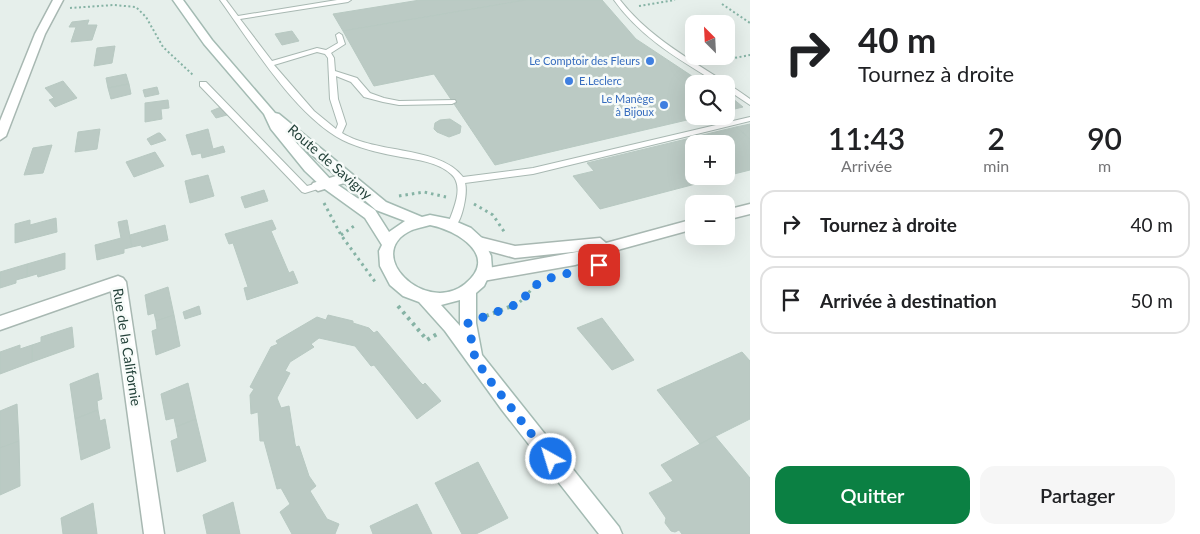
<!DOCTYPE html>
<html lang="fr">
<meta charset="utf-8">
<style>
body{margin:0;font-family:Lato,sans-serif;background:#f6f6f6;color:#202124;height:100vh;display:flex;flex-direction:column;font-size:19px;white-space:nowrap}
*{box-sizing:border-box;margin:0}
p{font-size:16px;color:#757577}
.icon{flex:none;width:28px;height:28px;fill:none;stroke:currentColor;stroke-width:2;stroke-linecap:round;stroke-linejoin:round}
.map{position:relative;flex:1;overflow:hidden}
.side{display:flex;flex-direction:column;background:#fff;width:450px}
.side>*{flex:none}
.guide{background:#fff;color:#202124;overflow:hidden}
.needle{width:32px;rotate:336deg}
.controls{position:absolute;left:685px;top:15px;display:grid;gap:10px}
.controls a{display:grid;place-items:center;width:50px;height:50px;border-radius:10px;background:#fff;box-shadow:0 5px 20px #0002;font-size:25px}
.pin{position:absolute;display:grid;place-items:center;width:42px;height:42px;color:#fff;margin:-21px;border-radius:10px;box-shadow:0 2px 8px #0006}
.me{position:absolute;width:55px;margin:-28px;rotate:321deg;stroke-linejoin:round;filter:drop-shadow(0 0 4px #0008)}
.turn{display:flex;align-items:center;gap:18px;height:105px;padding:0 25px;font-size:22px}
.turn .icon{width:65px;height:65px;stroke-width:2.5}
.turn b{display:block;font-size:35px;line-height:42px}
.eta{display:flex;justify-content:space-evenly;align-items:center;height:85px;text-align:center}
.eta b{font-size:30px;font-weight:600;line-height:35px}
.primary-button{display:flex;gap:10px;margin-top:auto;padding:10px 25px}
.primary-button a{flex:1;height:58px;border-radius:15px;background:#0b8043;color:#fff;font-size:20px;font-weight:600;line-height:58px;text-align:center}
.primary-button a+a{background:#f6f6f6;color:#202124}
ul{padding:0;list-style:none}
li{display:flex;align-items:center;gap:15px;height:68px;margin:0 10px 8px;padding:0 15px;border:2px solid #e0e0e0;border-radius:15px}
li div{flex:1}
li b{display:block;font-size:19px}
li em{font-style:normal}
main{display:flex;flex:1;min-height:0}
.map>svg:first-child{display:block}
</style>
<main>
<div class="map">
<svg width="750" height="534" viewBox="0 0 750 534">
<rect width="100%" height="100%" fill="#e6efeb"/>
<g fill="#bbcac4" stroke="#b8c9c2">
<polygon points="420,0 526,0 343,31 333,14"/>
<polygon points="526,0 602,0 636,39 704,84 694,84 694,116 704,116 495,165 434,74 374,86 343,31"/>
<polygon points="89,20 87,25 97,25 92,40 71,42 76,27 69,27 72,22"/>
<polygon points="292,31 299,41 282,45 275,34"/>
<polygon points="115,46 112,63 94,66 97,48"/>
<polygon points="126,74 129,84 108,88 106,78"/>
<polygon points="63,81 77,98 55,107 49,100 54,98 45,88"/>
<polygon points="129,84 131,94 111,99 108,88"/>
<polygon points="157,87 159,94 145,97 143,90"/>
<polygon points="726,95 732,98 743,107 726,111"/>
<polygon points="168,100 169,108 161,109 162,119 145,122 145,103"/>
<polygon points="221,107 227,115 216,118 211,111"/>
<polygon points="450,119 461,126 460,133 449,137 437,132 434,129 435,123 440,120"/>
<polygon points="750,124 750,139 736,127"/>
<polygon points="736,127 750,139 750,170 726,176 726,144 694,144 694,176 726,176 600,209 573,176 594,171 587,163"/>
<polygon points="100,129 97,149 75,152 78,132"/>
<polygon points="208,129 213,149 223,146 225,152 202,158 201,153 192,155 186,135"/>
<polygon points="158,133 160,133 166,140 151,145 147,139"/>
<polygon points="52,145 43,173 24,175 33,148"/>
<polygon points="155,152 164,166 134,177 126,162"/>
<polygon points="208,175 214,196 190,203 185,181"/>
<polygon points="264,190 268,201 245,208 241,197"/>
<polygon points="56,218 57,232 15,243 15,224 30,220 30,225"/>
<polygon points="127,220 132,247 124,249 124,253 97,260 95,245 121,238 118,222"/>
<polygon points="272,220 276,229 271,231 289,273 293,271 298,283 247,300 244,288 248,287 233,243 229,244 225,234"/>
<polygon points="165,225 168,240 142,247 141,245 132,247 130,235"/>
<polygon points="65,253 65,269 38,277 37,274 27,277 27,264"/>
<polygon points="27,264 27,277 16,280 16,283 0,288 0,272"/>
<polygon points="168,287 174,315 156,321 154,313 148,315 145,295"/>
<polygon points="199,306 201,314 185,319 183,312"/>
<polygon points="174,315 180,346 156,355 152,331 157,329 156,321"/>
<polygon points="328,315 353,321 353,323 369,328 374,333 377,331 420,382 423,385 425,383 441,401 417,419 374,365 371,366 355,346 319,338 311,344 314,347 290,362 285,371 290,373 277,398 281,408 289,406 295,444 296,447 299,446 309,476 316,486 310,491 327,519 339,524 335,534 292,534 280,512 290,504 281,488 277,489 264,441 260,441 258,412 251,414 250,395 254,389 250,387 271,347 278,344 276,341 317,317 326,320"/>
<polygon points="602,318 634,360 612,370 577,328"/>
<polygon points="72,327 74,347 32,362 32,345 41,342 41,337"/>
<polygon points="20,345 20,349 32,345 32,362 0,374 0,352"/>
<polygon points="742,352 750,361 750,419 700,444 657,390"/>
<polygon points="98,373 102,399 97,401 98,410 75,419 70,384"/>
<polygon points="188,383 196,419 176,427 174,418 166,420 161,394"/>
<polygon points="17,404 19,441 0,448 0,411"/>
<polygon points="98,410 100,421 105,419 110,448 81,460 75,419"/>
<polygon points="196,419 206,461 177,472 171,441 178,438 176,427"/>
<polygon points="715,436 750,478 750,534 682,534 679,530 675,532 671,531 665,523 666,518 649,493 673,481 661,465"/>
<polygon points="19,441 20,486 0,495 0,448"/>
<polygon points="478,462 508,518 476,534 462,534 435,483"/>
<polygon points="233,502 240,534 207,534 203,515"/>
<polygon points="93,503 97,534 63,534 61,518"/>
<polygon points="417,504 432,534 373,534 370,526"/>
</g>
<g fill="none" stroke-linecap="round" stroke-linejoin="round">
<defs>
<g id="lane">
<path d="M220 0H226L238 16 337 0H351L348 2 240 19 272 61 317 48 326 50 338 43 336 35 339 33 342 35 345 44 331 53 334 58 335 71 357 78 370 93 384 98 399 101 455 100 456 102 452 104 399 105 383 102 364 97 351 82 336 76 338 99 346 124 342 133C376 154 440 146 463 177L533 168 750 117V121L533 174 465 183C468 192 462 224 453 228L448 224C453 210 465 186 451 174 438 162 418 160 401 157 384 154 366 150 349 143 299 122 252 44 220 0ZM317 52 325 54 328 58 330 99 338 124 336 129 314 111 274 65Z"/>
<path d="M614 0H620C654 44 706 67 750 99V105L726 89V84H719C680 60 641 38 614 0Z"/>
<polygon points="200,82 206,82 307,186 318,183 321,184 322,186 321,188 305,193 302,192 200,86"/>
</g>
<g id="street">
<polygon points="53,0 63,0 45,34 6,136 0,140 0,121 35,34"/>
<polygon points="346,173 353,178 351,181 318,191 311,186 313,183"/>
<polygon points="750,204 750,214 726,220 726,210"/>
<polygon points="694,219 694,229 621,249 605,256 575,265 483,281 478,279 475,275 478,271 483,269 582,251 515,258 474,247 472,243 474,239 479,237 515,246 600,238 606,243"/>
<polygon points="118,276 123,278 126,282 164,534 144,534 111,291 0,330 0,316"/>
</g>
<path id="secondary" d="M173 0H183L212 40 275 113 279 114 386 202 422 217 430 215 450 219 471 228 483 239 491 256 492 269 484 286 476 293V323L482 355 619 527 622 534H599L502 410 445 331 419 302 403 296 390 285 380 266 379 251 382 245 365 218 322 187 305 171 271 129 264 114 204 44ZM289 135 376 210 405 221 389 232 375 210 332 181ZM430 225C457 230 500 256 465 284 425 316 361 253 412 230 417 228 424 227 430 225ZM460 300V326L441 305Z"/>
</defs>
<use href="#lane" stroke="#a8b8b2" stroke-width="2"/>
<use href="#street" stroke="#a8b8b2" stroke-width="3"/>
<use href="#secondary" stroke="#a4bbb3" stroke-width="3"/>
<g stroke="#86b3a5" stroke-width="2" stroke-dasharray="2 2.5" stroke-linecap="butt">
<polyline points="722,4 750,23"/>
<polyline points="639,6 675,0"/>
<polyline points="70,8 114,5 136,7 146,17 163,47 193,75"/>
<polyline points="713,62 750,55"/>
</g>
<g stroke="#86b3a5" stroke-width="3" stroke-dasharray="2.5 4" stroke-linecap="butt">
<polyline points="399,196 424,192 446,197"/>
<polyline points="324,203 341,235 376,283"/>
<polyline points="474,204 493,215 505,233"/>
<polyline points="341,235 357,224"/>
<path d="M514 305C525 301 529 289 539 283"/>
</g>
<g stroke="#86b3a5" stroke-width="4" stroke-dasharray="3 4.5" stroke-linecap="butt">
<polyline points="398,306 427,340 437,334"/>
<polyline points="486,316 517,304"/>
</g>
<use href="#lane" fill="#fff" fill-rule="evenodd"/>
<use href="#street" fill="#fff" fill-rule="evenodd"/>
<use href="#secondary" fill="#fff" fill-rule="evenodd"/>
</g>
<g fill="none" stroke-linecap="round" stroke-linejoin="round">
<polyline stroke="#1a73e8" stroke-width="9" stroke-dasharray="0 16.2" points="551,459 488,378 475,358 468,323 520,303 532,288 543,280 599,265"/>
</g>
<g fill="#3f7fe0" stroke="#f7fbf9" stroke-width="2">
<circle cx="650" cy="61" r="5"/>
<circle cx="569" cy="81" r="5"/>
<circle cx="664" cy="105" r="5"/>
</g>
<g text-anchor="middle" stroke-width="5" stroke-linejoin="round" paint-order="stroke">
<g font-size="11" fill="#366cbe" stroke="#f7fbf9" text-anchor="end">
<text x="640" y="65">Le Comptoir des Fleurs</text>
<text x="579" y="85" text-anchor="start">E.Leclerc</text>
<text x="654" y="103">Le Manège<tspan x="654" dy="13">à Bijoux</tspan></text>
</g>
<g font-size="14" fill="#24423a" stroke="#f7fbf9">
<text transform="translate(330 162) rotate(41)" y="5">Route de Savigny</text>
<text transform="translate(127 347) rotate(81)" y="5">Rue de la Californie</text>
</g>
</g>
</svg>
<div class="controls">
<a><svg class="needle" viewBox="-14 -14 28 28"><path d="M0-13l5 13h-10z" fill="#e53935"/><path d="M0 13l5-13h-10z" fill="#757577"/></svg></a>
<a><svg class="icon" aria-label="search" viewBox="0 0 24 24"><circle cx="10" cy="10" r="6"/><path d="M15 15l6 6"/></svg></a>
<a>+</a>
<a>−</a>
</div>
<div class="pin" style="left:599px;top:265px;background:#d93025"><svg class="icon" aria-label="arrive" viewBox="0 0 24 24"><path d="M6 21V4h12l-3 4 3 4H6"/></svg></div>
<svg class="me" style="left:551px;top:459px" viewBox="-20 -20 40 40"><circle r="17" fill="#1a73e8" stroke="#fff" stroke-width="3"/><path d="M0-11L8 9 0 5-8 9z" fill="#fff"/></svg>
</div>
<section class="side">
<div class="guide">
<div class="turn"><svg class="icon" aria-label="right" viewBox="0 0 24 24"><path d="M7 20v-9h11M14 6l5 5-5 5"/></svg><div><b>40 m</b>Tournez à droite</div></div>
</div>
<div class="eta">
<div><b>11:43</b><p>Arrivée</p></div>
<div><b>2</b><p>min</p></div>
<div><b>90</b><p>m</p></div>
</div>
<ul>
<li><svg class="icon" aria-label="right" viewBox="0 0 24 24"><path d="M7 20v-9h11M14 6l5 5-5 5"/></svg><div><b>Tournez à droite</b></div><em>40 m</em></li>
<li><svg class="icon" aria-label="arrive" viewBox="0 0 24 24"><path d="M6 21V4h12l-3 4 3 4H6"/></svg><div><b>Arrivée à destination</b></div><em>50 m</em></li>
</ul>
<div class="primary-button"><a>Quitter</a><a>Partager</a></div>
</section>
</main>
